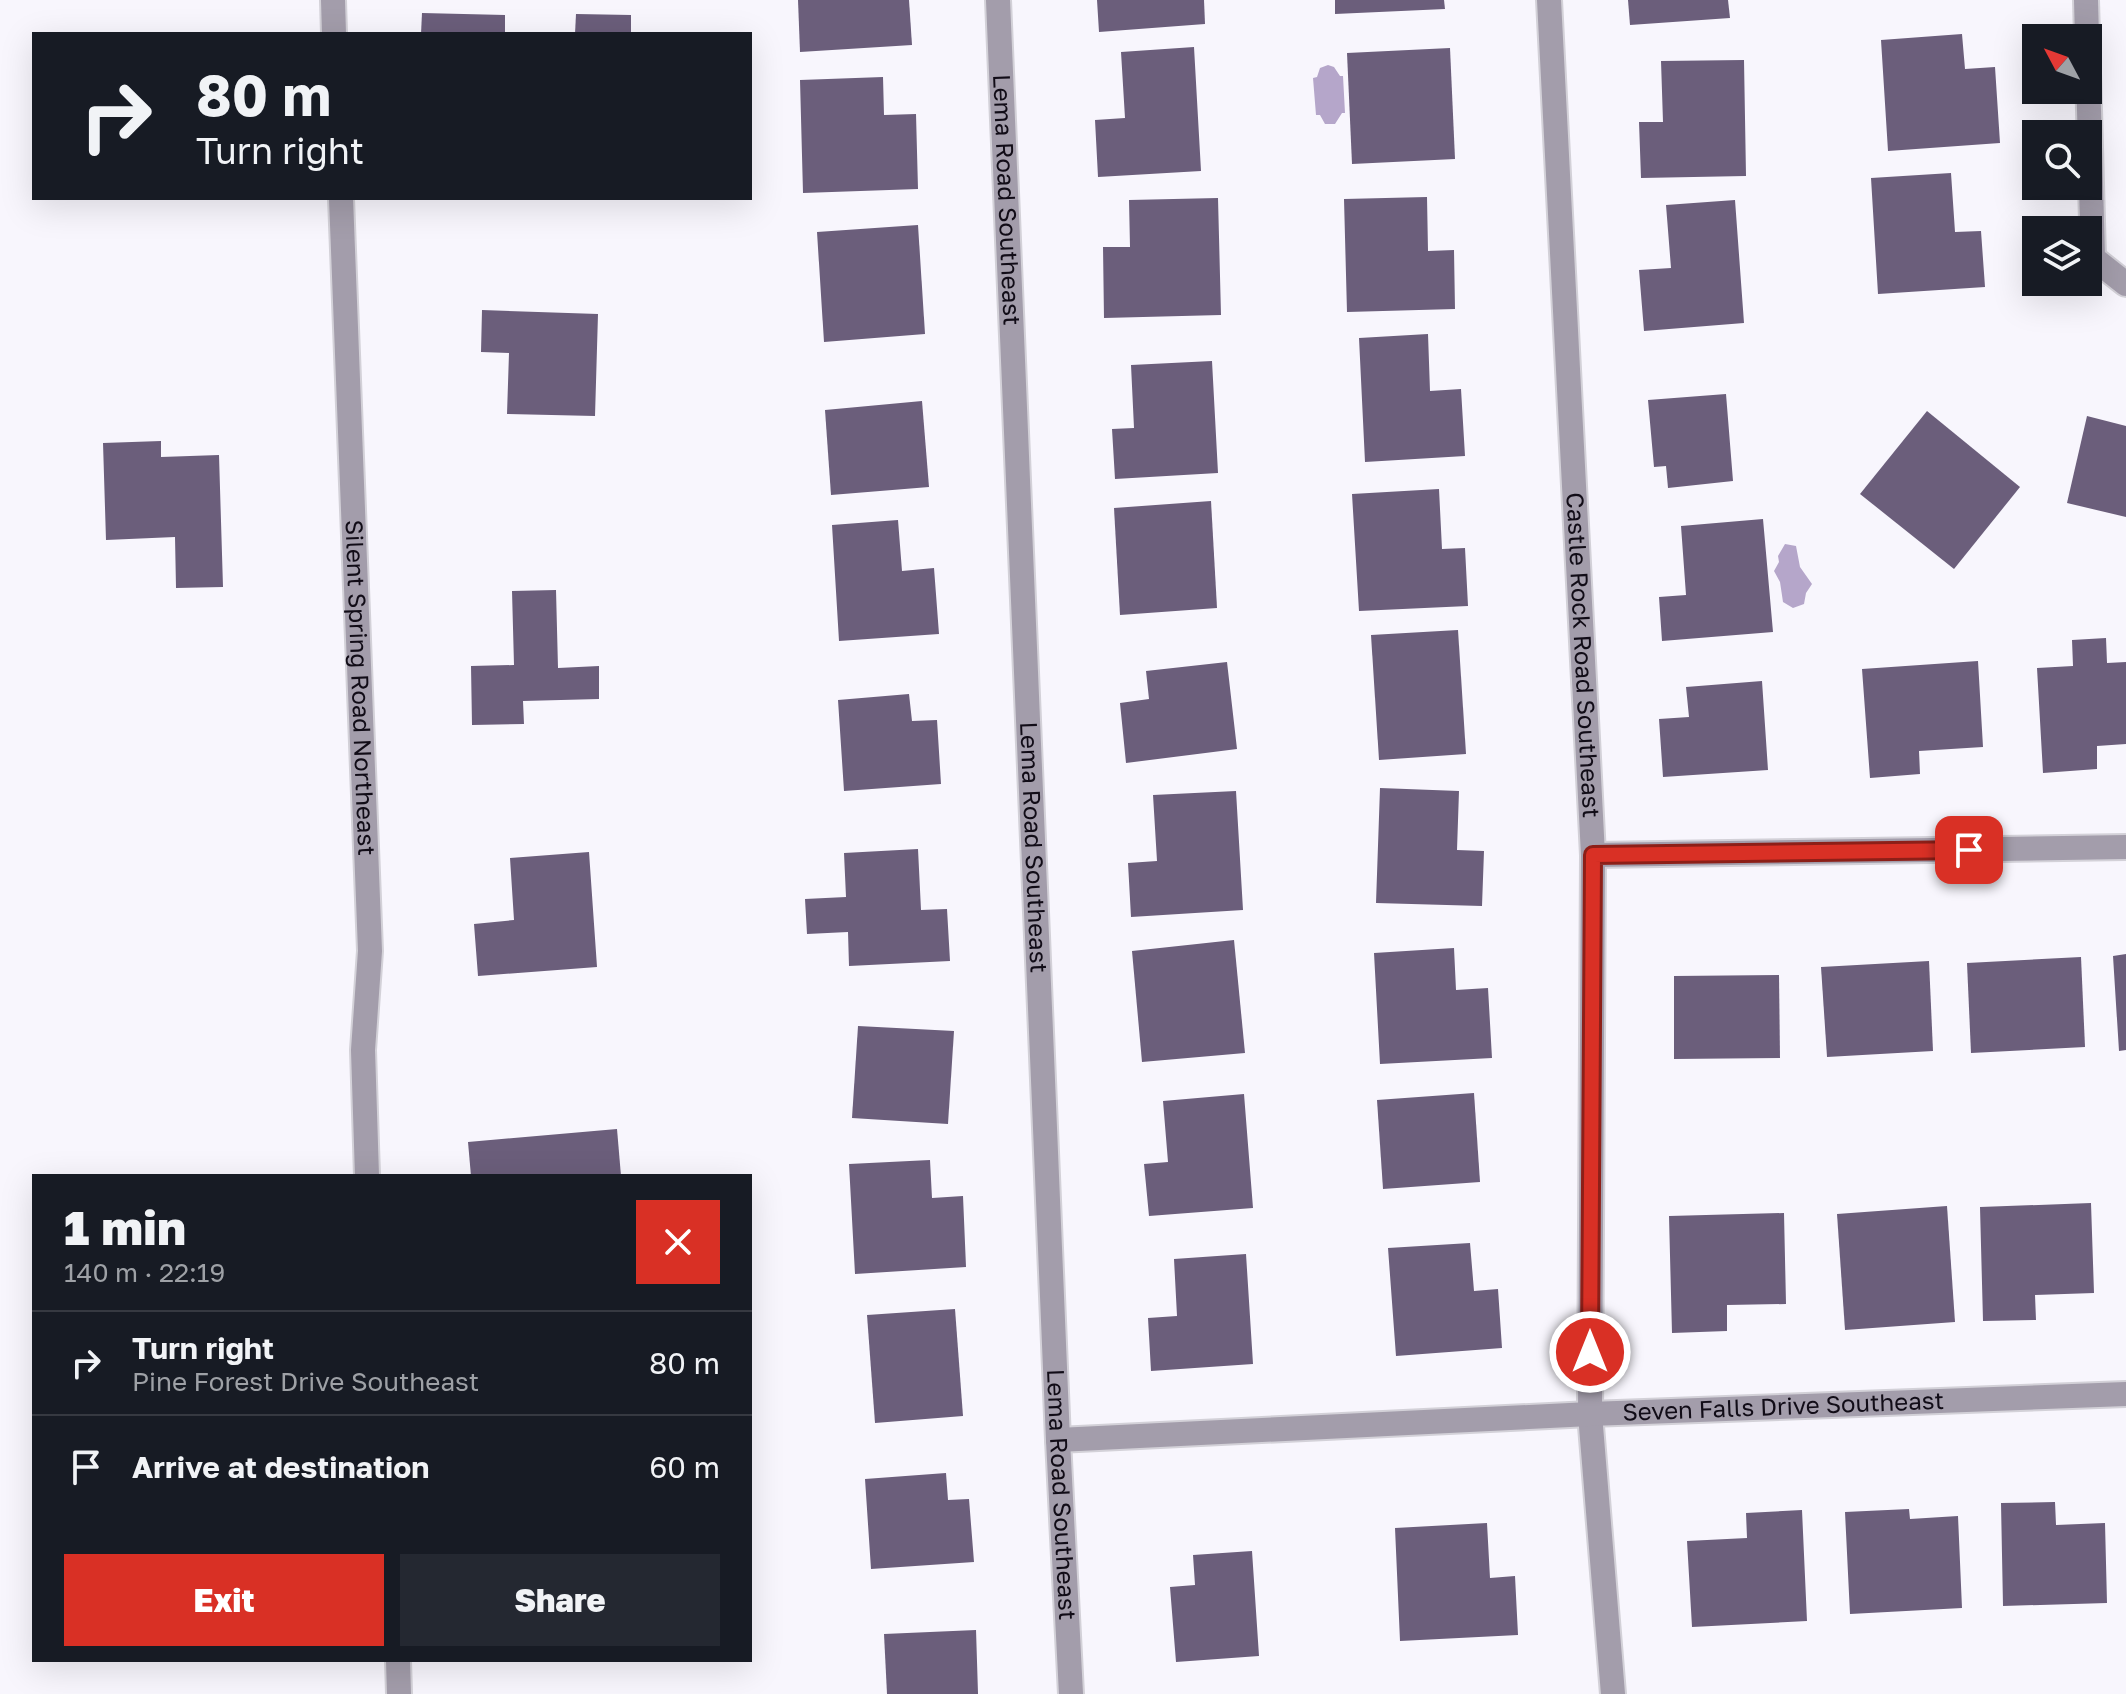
<!DOCTYPE html>
<meta charset="utf-8">
<style>
body{margin:0;font-family:"Golos Text",sans-serif;background:#242831;color:#f1f3f6;height:100vh;display:flex;flex-direction:column;font-size:30px;white-space:nowrap}
*{box-sizing:border-box;margin:0}
p{font-size:26px;color:#9ea1a6}
.icon{flex:none;width:44px;height:44px;fill:none;stroke:currentColor;stroke-width:2;stroke-linecap:round;stroke-linejoin:round}
.map{position:relative;flex:1;overflow:hidden}
.details{position:absolute;left:32px;top:1174px;width:720px;height:488px;display:flex;flex-direction:column;background:#171b24;border-radius:0px;box-shadow:0 8px 32px #0002}
.details>*{flex:none}
.banner{position:absolute;left:32px;top:32px;width:720px;height:168px;border-radius:0px;box-shadow:0 8px 32px #0002;background:#171b24;color:#f1f3f6;overflow:hidden}
.needle{width:52px;rotate:311deg}
.tools{position:absolute;left:2022px;top:24px;display:grid;gap:16px}
.tools a{display:grid;place-items:center;width:80px;height:80px;border-radius:0px;background:#171b24;box-shadow:0 8px 32px #0002;font-size:40px}
.pin{position:absolute;display:grid;place-items:center;width:68px;height:68px;color:#fff;margin:-34px;border-radius:16px;box-shadow:0 4px 12px #0006}
.me{position:absolute;width:88px;margin:-44px;rotate:0deg;stroke-linejoin:round;filter:drop-shadow(0 0 6px #0008)}
.turn{display:flex;align-items:center;gap:28px;height:168px;padding:0 32px;font-size:36px}
.turn .icon{width:104px;height:104px;stroke-width:2.5}
.turn b{display:block;font-size:56px;line-height:68px}
.round{display:grid;place-items:center;flex:none;width:84px;height:84px;border-radius:0px;background:#242831}
.summary{display:flex;align-items:center;justify-content:space-between;height:136px;padding:0 32px}
h1{font-size:48px;font-weight:800;line-height:60px}
.cta{display:flex;gap:16px;margin-top:auto;padding:16px 32px}
.cta a{flex:1;height:92px;border-radius:0px;background:#d93025;color:#fff;font-size:32px;font-weight:800;line-height:92px;text-align:center}
.cta a+a{background:#242831;color:#f1f3f6}
ul{padding:0;list-style:none}
li{display:flex;align-items:center;gap:24px;height:104px;padding:0 32px;border-top:2px solid #363941}
li div{flex:1}
li b{display:block;font-size:30px}
li em{font-style:normal}
.map>svg:first-child{display:block}
</style>
<div class="map">
<svg width="2126" height="1694" viewBox="0 0 2126 1694">
<rect width="100%" height="100%" fill="#f8f6fd"/>
<g fill="#b5a6ca">
<polygon points="1328,65 1334,67 1340,76 1343,76 1345,113 1342,113 1335,124 1325,124 1320,115 1316,115 1313,78 1317,77 1320,68"/>
<polygon points="1785,544 1796,546 1800,567 1812,584 1806,593 1804,604 1793,608 1783,602 1780,582 1774,571 1779,562 1778,556"/>
</g>
<g fill="#6b5e7b">
<polygon points="798,0 909,0 912,45 800,52"/>
<polygon points="1097,0 1204,0 1205,24 1099,32"/>
<polygon points="1335,0 1444,0 1445,9 1335,14"/>
<polygon points="1628,0 1728,0 1730,18 1630,25"/>
<polygon points="422,13 505,15 505,34 421,34"/>
<polygon points="576,14 631,15 631,34 575,34"/>
<polygon points="1962,34 1965,69 1995,67 2000,143 1888,151 1881,40"/>
<polygon points="1194,47 1201,171 1098,177 1095,120 1125,118 1121,52"/>
<polygon points="1450,48 1455,159 1352,164 1347,53"/>
<polygon points="1744,60 1746,176 1641,178 1639,122 1663,122 1661,61"/>
<polygon points="883,77 884,115 916,114 918,189 803,193 800,80"/>
<polygon points="1951,173 1955,232 1981,231 1985,287 1878,294 1871,178"/>
<polygon points="1427,197 1428,251 1454,250 1455,309 1347,312 1344,199"/>
<polygon points="1218,198 1221,315 1104,318 1103,247 1130,247 1129,200"/>
<polygon points="1735,200 1744,323 1644,331 1639,270 1671,268 1666,205"/>
<polygon points="918,225 925,334 824,342 817,232"/>
<polygon points="482,310 598,314 595,416 507,414 509,353 481,352"/>
<polygon points="1428,334 1430,391 1461,389 1465,456 1365,462 1359,338"/>
<polygon points="1212,361 1218,473 1115,479 1112,429 1134,428 1131,365"/>
<polygon points="1726,394 1733,481 1668,488 1666,466 1654,467 1648,400"/>
<polygon points="922,401 929,487 831,495 825,410"/>
<polygon points="1927,411 2020,487 1954,569 1860,494"/>
<polygon points="2087,416 2126,426 2126,517 2067,503"/>
<polygon points="161,441 161,457 219,455 223,587 176,588 175,537 106,540 103,443"/>
<polygon points="1439,489 1442,549 1465,548 1468,606 1359,611 1352,494"/>
<polygon points="1211,501 1217,608 1120,615 1114,508"/>
<polygon points="1763,519 1773,632 1662,641 1659,597 1686,595 1681,526"/>
<polygon points="898,520 902,571 934,568 939,634 839,641 832,525"/>
<polygon points="556,590 558,668 599,666 599,699 523,701 524,724 472,725 471,666 514,665 512,591"/>
<polygon points="1458,630 1466,754 1379,760 1371,635"/>
<polygon points="2106,638 2107,663 2126,662 2126,744 2097,746 2097,769 2043,773 2037,668 2073,666 2072,640"/>
<polygon points="1978,661 1983,747 1919,751 1920,774 1870,778 1862,669"/>
<polygon points="1227,662 1237,749 1126,763 1120,703 1149,699 1146,671"/>
<polygon points="1762,681 1768,770 1663,777 1659,719 1689,717 1686,687"/>
<polygon points="909,694 912,721 937,720 941,784 844,791 838,700"/>
<polygon points="1380,788 1459,791 1457,850 1484,851 1482,906 1376,903"/>
<polygon points="1236,791 1243,910 1131,917 1128,863 1157,861 1153,795"/>
<polygon points="918,849 921,910 947,909 950,961 849,966 848,932 807,934 805,899 846,897 844,853"/>
<polygon points="589,852 597,967 478,976 474,924 514,920 510,858"/>
<polygon points="1234,940 1245,1053 1142,1062 1132,951"/>
<polygon points="1454,948 1456,990 1488,988 1492,1058 1380,1064 1374,953"/>
<polygon points="2126,954 2126,1050 2119,1051 2113,956"/>
<polygon points="2081,957 2085,1047 1971,1053 1967,963"/>
<polygon points="1929,961 1933,1051 1827,1057 1821,967"/>
<polygon points="1779,975 1780,1058 1674,1059 1674,976"/>
<polygon points="858,1026 954,1031 948,1124 852,1118"/>
<polygon points="1474,1093 1480,1182 1383,1189 1377,1100"/>
<polygon points="1244,1094 1253,1208 1149,1216 1144,1164 1168,1162 1163,1101"/>
<polygon points="617,1129 621,1176 471,1176 468,1142"/>
<polygon points="930,1160 932,1198 963,1196 966,1267 855,1274 849,1164"/>
<polygon points="2091,1203 2094,1293 2035,1295 2036,1320 1983,1321 1980,1207"/>
<polygon points="1947,1206 1955,1322 1845,1330 1837,1214"/>
<polygon points="1784,1213 1786,1304 1727,1305 1727,1331 1672,1333 1669,1216"/>
<polygon points="1470,1243 1474,1291 1498,1289 1502,1348 1396,1356 1388,1248"/>
<polygon points="1246,1254 1253,1364 1151,1371 1148,1318 1177,1316 1174,1259"/>
<polygon points="955,1309 963,1416 875,1423 867,1315"/>
<polygon points="946,1473 948,1500 969,1499 974,1562 871,1569 865,1479"/>
<polygon points="2055,1502 2056,1525 2105,1523 2107,1603 2003,1606 2001,1503"/>
<polygon points="1909,1509 1910,1519 1958,1516 1962,1608 1850,1614 1845,1512"/>
<polygon points="1802,1510 1807,1621 1692,1627 1687,1541 1747,1538 1746,1513"/>
<polygon points="1487,1523 1490,1578 1515,1576 1518,1635 1400,1641 1395,1528"/>
<polygon points="1252,1551 1259,1656 1176,1662 1170,1587 1195,1585 1193,1555"/>
<polygon points="976,1630 978,1694 887,1694 884,1634"/>
</g>
<g fill="none" stroke-linecap="round" stroke-linejoin="round">
<defs>
<g id="minor">
<polyline points="333,0 334,34"/>
<path id="s1" d="M998 0 1058 1440 1071 1694"/>
<path id="s2" d="M1549 0 1593 855 1590 1414 1613 1694"/>
<polyline points="2086,0 2087,38"/>
<polyline points="2088,73 2093,258 2126,284"/>
<path id="s3" d="M341 198 370 951 363 1050 367 1176"/>
<polyline points="1593,855 2126,847"/>
<path id="s4" d="M1058 1440 1590 1414 2126 1394"/>
<polyline points="398,1660 399,1694"/>
</g>
</defs>
<use href="#minor" stroke="#d3d1d8" stroke-width="28"/>
<use href="#minor" stroke="#a39dab" stroke-width="24"/>
</g>
<g fill="none" stroke-linecap="round" stroke-linejoin="round">
<defs>
<polyline id="route" points="1590,1352 1593,855 1969,850"/>
</defs>
<use href="#route" stroke="#8d1f18" stroke-width="20"/>
<use href="#route" stroke="#d93025" stroke-width="14"/>
</g>
<g text-anchor="middle" stroke-width="6" stroke-linejoin="round" paint-order="stroke">
<g font-size="24" fill="#110c17" stroke="#fff">
<text dy="8" stroke="none"><textPath href="#s1" startOffset="200">Lema Road Southeast</textPath></text>
<text dy="8" stroke="none"><textPath href="#s2" startOffset="656">Castle Rock Road Southeast</textPath></text>
<text dy="8" stroke="none"><textPath href="#s3" startOffset="490">Silent Spring Road Northeast</textPath></text>
<text dy="8" stroke="none"><textPath href="#s1" startOffset="848">Lema Road Southeast</textPath></text>
<text dy="8" stroke="none"><textPath href="#s4" startOffset="726">Seven Falls Drive Southeast</textPath></text>
<text dy="8" stroke="none"><textPath href="#s1" startOffset="1496">Lema Road Southeast</textPath></text>
</g>
</g>
</svg>
<div class="tools">
<a><svg class="needle" viewBox="-14 -14 28 28"><path d="M0-13l5 13h-10z" fill="#e53935"/><path d="M0 13l5-13h-10z" fill="#9ea1a6"/></svg></a>
<a><svg class="icon" aria-label="search" viewBox="0 0 24 24"><circle cx="10" cy="10" r="6"/><path d="M15 15l6 6"/></svg></a>
<a><svg class="icon" aria-label="layers" viewBox="0 0 24 24"><path d="M12 4l9 5-9 5-9-5zM3 14l9 5 9-5"/></svg></a>
</div>
<div class="pin" style="left:1969px;top:850px;background:#d93025"><svg class="icon" aria-label="arrive" viewBox="0 0 24 24"><path d="M6 21V4h12l-3 4 3 4H6"/></svg></div>
<svg class="me" style="left:1590px;top:1352px" viewBox="-20 -20 40 40"><circle r="17" fill="#d93025" stroke="#fff" stroke-width="3"/><path d="M0-11L8 9 0 5-8 9z" fill="#fff"/></svg>
<div class="banner">
<div class="turn"><svg class="icon" aria-label="right" viewBox="0 0 24 24"><path d="M7 20v-9h11M14 6l5 5-5 5"/></svg><div><b>80 m</b>Turn right</div></div>
</div>
<section class="details">
<div class="summary"><div><h1>1 min</h1><p>140 m · 22:19</p></div><a class="round" style="background:#d93025;color:#fff"><svg class="icon" aria-label="close" viewBox="0 0 24 24"><path d="M6 6l12 12M18 6L6 18"/></svg></a></div>
<ul>
<li><svg class="icon" aria-label="right" viewBox="0 0 24 24"><path d="M7 20v-9h11M14 6l5 5-5 5"/></svg><div><b>Turn right</b><p>Pine Forest Drive Southeast</p></div><em>80 m</em></li>
<li><svg class="icon" aria-label="arrive" viewBox="0 0 24 24"><path d="M6 21V4h12l-3 4 3 4H6"/></svg><div><b>Arrive at destination</b></div><em>60 m</em></li>
</ul>
<div class="cta"><a>Exit</a><a>Share</a></div>
</section>
</div>
